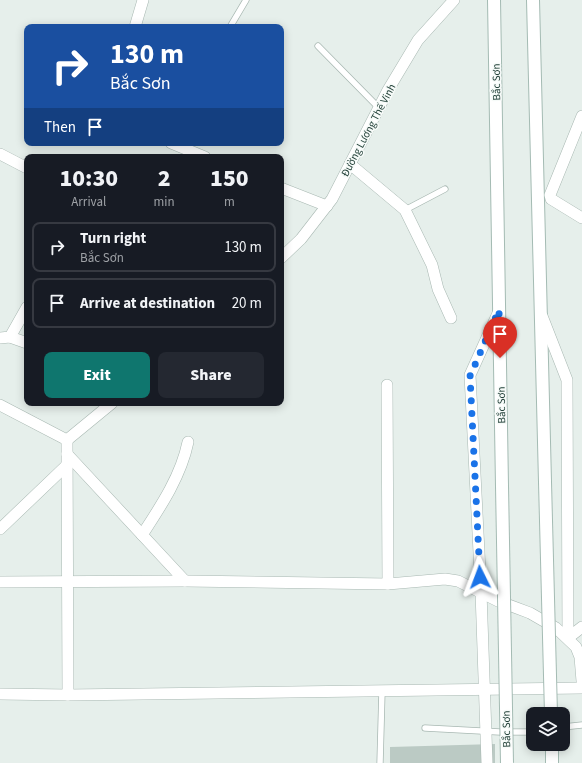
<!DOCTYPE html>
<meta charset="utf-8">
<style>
body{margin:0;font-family:"Source Sans 3",sans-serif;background:#242831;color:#f1f3f6;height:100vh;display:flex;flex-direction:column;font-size:15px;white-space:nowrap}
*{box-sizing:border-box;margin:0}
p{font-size:13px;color:#9ea1a6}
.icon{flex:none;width:22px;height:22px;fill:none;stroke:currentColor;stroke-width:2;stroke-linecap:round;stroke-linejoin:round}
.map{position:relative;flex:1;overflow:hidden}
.drawer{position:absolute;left:24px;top:154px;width:260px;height:252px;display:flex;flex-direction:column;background:#171b24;border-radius:8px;box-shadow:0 2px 10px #0003}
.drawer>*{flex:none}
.hud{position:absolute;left:24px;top:24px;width:260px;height:122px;border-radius:8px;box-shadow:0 2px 10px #0003;background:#1a4fa0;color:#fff;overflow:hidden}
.tools{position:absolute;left:526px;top:707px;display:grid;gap:8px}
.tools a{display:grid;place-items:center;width:44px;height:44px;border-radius:8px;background:#171b24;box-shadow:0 2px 10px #0003;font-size:20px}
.pin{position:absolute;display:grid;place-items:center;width:34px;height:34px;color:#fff;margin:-41px -17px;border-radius:50% 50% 50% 0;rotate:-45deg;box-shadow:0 0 4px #0007}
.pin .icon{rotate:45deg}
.me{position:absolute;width:44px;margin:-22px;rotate:357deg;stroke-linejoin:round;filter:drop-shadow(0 0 3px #0008)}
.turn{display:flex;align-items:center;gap:14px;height:84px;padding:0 20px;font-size:18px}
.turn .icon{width:52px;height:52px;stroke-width:2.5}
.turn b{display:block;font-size:28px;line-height:34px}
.then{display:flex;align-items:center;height:38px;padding:0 20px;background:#0003;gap:8px;font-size:15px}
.eta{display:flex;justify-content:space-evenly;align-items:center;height:68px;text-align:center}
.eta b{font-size:24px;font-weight:800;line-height:28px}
.cta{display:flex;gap:8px;margin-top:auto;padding:8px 20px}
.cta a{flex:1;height:46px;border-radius:8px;background:#0f766e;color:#fff;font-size:16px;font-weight:800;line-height:46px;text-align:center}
.cta a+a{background:#242831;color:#f1f3f6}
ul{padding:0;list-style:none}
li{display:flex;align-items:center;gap:12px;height:50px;margin:0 8px 6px;padding:0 12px;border:2px solid #363941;border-radius:8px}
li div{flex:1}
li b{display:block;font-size:15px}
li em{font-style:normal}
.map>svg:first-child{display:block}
</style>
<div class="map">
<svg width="582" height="763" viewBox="0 0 582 763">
<rect width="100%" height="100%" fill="#e6efeb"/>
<polygon fill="#bbcac4" points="495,744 495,763 390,763 390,747"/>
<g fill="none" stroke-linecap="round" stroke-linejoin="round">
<defs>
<g id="lane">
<polyline points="230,27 246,0"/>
<polyline points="318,46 379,108"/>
<polyline points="405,210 445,189"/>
<polyline points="563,727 582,725"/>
<polyline points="425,728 500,732 533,732"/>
<polyline points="380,763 382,691"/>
</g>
<g id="street">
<polyline points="135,27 143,0"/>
<polyline points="582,116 550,195 551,199 582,218"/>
<polyline points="171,143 205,157"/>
<polyline points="0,154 27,168"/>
<polyline points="350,164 405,210 432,265 438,289 451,318"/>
<polyline points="281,188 327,206"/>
<polyline points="281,258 301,239 332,199 388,90 418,40 454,0"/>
<polyline points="542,316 567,380 568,638"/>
<polyline points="10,337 27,343"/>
<polyline points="0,338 10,337 27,307"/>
<polyline points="387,385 388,584"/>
<polyline points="0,405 67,440 112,403"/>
<polyline points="67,440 68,695"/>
<polyline points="67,454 185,581"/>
<polyline points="0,529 67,465"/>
<path d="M142 535C161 506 181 476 188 442"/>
<polyline points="0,582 185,581 388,584 445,579 458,581 498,601 530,613 556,628 576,647 580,657 582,681"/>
<polyline points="568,638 582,627"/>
<polyline points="0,694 68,695 582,688"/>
<polyline points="487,763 481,592 470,375 499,311"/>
</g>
<g id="secondary">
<polyline points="494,0 502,486"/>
<polyline points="533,0 545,482"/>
<polyline points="552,744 552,763"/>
</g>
</defs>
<use href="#lane" stroke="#a8b8b2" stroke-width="7"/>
<use href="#street" stroke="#a8b8b2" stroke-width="12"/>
<use href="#secondary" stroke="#a4bbb3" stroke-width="14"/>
<use href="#lane" stroke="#fff" stroke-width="5.5"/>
<use href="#street" stroke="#fff" stroke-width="11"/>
<use href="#secondary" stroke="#fff" stroke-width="12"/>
<defs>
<g id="secondary-bridge">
<polyline points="545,482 551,714"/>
<polyline points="502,486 507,763"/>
</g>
</defs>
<use href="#secondary-bridge" stroke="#a4bbb3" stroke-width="14" stroke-linecap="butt"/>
<use href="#secondary-bridge" stroke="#fff" stroke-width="12"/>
</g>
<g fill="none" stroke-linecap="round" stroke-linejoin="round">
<polyline stroke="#1a73e8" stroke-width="7" stroke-dasharray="0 12.6" points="480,577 470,376 499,310 500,358"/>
</g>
<g text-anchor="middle" stroke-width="3" stroke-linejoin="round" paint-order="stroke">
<g font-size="11" fill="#24423a" stroke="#f7fbf9">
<text transform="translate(496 82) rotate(-91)" y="4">Bắc Sơn</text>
<text transform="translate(368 130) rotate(-62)" y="4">Đường Lương Thế Vinh</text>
<text transform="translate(501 405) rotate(-91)" y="4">Bắc Sơn</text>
<text transform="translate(506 729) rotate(-91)" y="4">Bắc Sơn</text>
</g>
</g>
</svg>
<div class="tools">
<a><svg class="icon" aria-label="layers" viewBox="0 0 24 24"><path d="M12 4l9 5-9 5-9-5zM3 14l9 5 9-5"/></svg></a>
</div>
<div class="pin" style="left:500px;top:358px;background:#d93025"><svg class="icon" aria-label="arrive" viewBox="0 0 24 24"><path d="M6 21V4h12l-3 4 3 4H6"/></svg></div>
<svg class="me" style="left:480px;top:577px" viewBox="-20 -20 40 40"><path d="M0-17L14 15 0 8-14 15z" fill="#1a73e8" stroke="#fff" stroke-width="4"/></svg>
<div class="hud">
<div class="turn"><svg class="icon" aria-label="right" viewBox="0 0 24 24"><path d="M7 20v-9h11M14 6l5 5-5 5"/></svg><div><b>130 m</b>Bắc Sơn</div></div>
<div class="then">Then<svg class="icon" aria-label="arrive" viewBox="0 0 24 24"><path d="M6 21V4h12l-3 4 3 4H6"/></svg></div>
</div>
<section class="drawer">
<div class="eta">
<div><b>10:30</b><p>Arrival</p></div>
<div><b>2</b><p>min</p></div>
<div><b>150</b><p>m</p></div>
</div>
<ul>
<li><svg class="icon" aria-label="right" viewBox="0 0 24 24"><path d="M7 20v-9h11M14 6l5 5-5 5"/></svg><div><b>Turn right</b><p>Bắc Sơn</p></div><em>130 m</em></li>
<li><svg class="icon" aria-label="arrive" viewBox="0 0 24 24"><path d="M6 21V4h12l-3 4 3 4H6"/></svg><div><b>Arrive at destination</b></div><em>20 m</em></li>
</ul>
<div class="cta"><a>Exit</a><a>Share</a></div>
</section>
</div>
